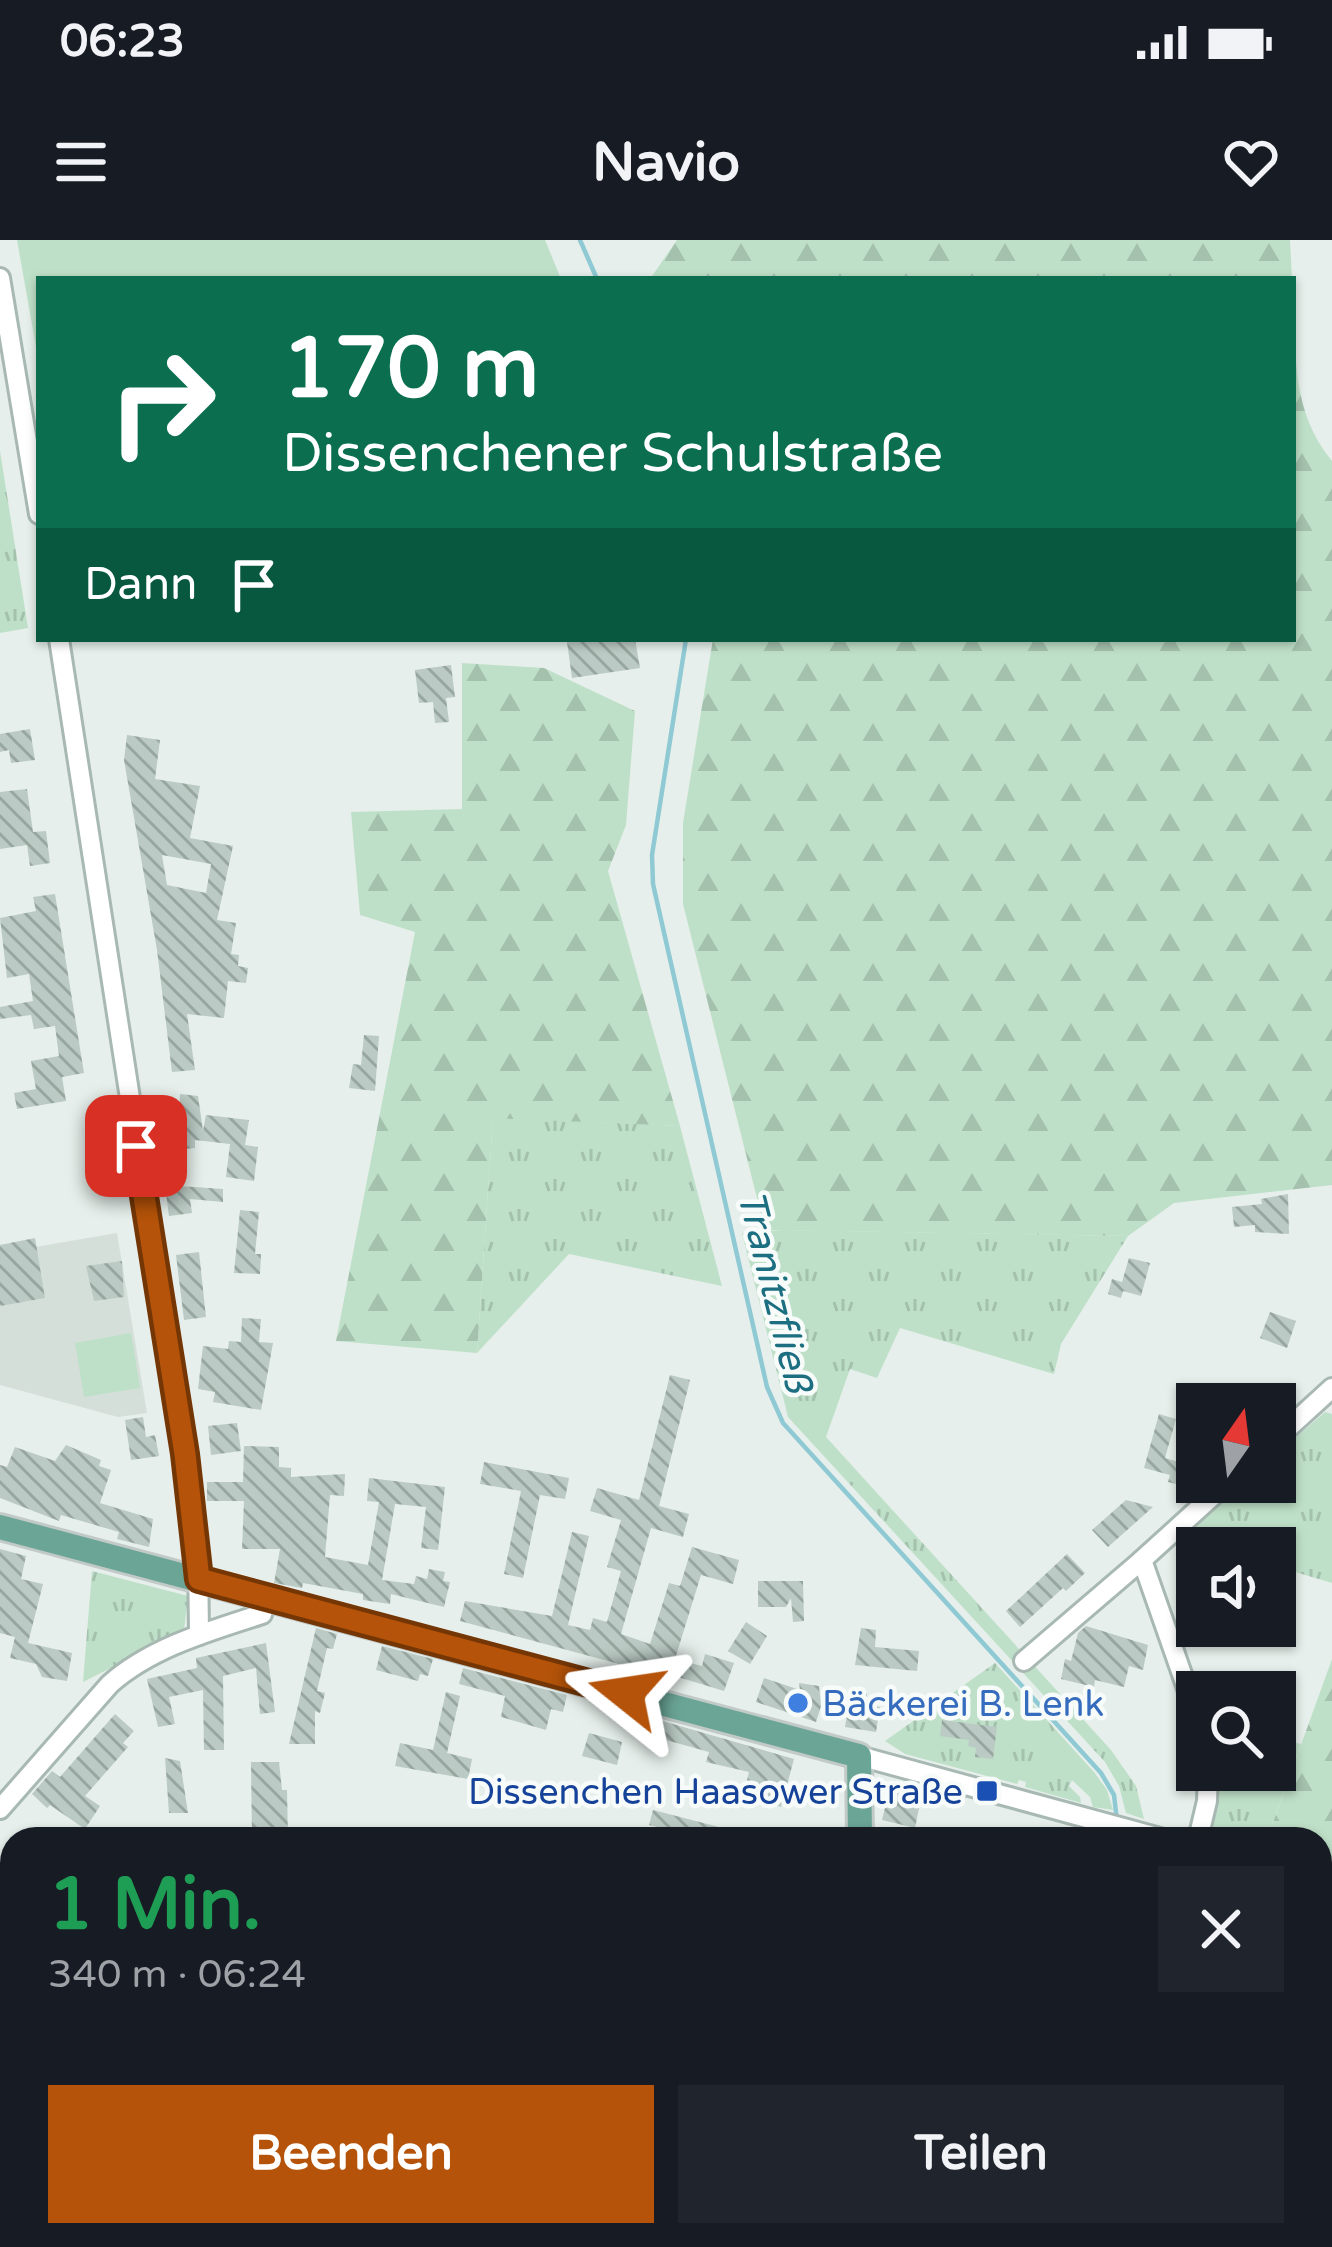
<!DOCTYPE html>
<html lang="de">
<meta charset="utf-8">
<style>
body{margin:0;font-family:"Varela Round",sans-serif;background:#20242c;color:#f1f3f6;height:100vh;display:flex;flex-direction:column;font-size:45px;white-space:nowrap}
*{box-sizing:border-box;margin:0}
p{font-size:39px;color:#9ea1a6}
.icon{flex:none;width:66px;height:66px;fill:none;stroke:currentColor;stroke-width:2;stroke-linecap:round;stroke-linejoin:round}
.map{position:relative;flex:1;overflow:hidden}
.drawer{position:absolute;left:0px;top:1587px;width:1332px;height:420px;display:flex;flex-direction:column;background:#171b24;border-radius:36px 36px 0 0;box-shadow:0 3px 9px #0004}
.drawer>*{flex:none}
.top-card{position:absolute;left:36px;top:36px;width:1260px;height:366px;border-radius:0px;box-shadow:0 3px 9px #0004;background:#0b6e4f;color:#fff;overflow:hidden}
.needle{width:78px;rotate:14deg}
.controls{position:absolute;left:1176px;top:1143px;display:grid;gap:24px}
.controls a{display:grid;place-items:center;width:120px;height:120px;border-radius:0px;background:#171b24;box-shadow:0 3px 9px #0004;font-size:60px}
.pin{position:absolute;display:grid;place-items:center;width:102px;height:102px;color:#fff;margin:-51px;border-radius:24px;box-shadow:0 6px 18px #0006}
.me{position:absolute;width:132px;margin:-66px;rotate:285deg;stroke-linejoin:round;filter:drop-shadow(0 0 9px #0008)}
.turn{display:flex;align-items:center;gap:42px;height:252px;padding:0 48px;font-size:54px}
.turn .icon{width:156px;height:156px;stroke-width:2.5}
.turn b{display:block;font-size:84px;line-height:102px}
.then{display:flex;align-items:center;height:114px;padding:0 48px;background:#0003;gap:24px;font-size:45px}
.round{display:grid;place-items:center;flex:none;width:126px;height:126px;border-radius:0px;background:#20242c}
.head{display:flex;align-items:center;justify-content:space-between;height:204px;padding:0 48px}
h1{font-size:72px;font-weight:700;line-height:90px;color:#1e9e55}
.button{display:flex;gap:24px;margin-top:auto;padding:24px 48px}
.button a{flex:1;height:138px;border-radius:0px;background:#b45309;color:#fff;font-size:48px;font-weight:700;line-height:138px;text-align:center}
.button a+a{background:#20242c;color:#f1f3f6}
.status{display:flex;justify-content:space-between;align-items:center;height:84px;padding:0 60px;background:#171b24;direction:ltr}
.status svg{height:33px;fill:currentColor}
header{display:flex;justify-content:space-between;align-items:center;height:156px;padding:0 48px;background:#171b24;font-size:54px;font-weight:700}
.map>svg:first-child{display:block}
</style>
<div class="status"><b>06:23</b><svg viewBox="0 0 49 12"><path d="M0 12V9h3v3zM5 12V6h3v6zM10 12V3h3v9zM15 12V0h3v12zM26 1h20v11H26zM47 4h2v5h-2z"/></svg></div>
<header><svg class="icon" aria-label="menu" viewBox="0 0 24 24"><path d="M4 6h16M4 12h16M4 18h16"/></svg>Navio<svg class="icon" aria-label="heart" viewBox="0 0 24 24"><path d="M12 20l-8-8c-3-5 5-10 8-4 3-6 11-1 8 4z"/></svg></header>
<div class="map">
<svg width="1332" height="2007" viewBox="0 0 1332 2007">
<defs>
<pattern id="grass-tufts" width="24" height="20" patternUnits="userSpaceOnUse" patternTransform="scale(3)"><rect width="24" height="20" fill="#bfe0c8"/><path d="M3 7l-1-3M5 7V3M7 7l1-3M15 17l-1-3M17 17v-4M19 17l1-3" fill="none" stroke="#a4c1ad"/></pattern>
<pattern id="forest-firs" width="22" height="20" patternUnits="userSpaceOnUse" patternTransform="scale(3)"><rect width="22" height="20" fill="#bfe0c8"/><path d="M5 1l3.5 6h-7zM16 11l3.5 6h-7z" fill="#a4c1ad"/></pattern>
<pattern id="building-back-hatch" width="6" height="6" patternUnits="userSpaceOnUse" patternTransform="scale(3)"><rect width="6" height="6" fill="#bbcac4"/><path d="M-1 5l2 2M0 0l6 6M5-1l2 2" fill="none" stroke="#98a6a0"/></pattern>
</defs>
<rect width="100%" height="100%" fill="#e6efeb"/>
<polygon fill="#d4dfda" points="117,993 147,1173 118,1177 0,1145 0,1013"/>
<g fill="url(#grass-tufts)">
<polygon points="0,211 28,388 0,393"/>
<polygon points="493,877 680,886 722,1046 569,1014 477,1113"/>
<polygon points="782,990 1128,996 1061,1104 1054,1134 900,1088 877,1138 850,1129 826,1197 1111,1510 1136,1546 1144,1579 1126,1573 1119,1546 1105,1522 788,1177 742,993"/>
<polygon points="1325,1172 1332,1174 1332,1343 1275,1326 1275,1308 1212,1308 1178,1298 1243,1242 1275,1242 1275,1215"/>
<polygon points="92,1331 188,1356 184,1391 83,1442"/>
<polygon points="995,1423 1094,1532 1107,1550 1113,1570 1093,1567 1090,1557 1072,1540 1069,1546 1080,1557 1081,1563 1025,1547 1026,1542 1019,1540 1017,1544 905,1514 885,1501"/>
<polygon points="1275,1497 1301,1504 1267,1599 1232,1599 1209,1592 1216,1565 1217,1530 1275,1530"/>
<polygon points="12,1786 12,1995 643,1995 643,2007 0,2007 0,1807"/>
</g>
<g fill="url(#forest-firs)">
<polygon points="677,0 1290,0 1292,39 650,39"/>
<path d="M1293 58C1296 118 1292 172 1332 221V945L1174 963 1128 996 765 990 683 664V583L713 399H1293Z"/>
<polygon points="462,423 544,428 635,471 626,585 608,631 680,886 493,878 477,1113 336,1101 415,692 360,675 351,572 462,569"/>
<polygon points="1332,1419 1332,1628 1320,1624 1320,1599 1267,1599"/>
<polygon points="1320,1649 1332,1653 1332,1897 1320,1942"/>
<polygon points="1064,1995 1247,1995 1252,2007 1066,2007"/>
</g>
<g fill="#bfe0c8">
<polygon points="17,0 545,0 561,39 39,39 39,124"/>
<polygon points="131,1093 140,1148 84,1157 75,1103"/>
</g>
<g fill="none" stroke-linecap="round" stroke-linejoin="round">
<g stroke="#8ec9d4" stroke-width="4.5">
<polyline points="580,0 597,39"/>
<polyline points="686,399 652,615 653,644 767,1147 783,1183 1101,1533 1114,1555 1117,1581"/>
<polyline points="0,1832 12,1801"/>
<polyline points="1259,1995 1264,2007"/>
</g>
</g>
<g fill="url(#building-back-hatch)" fill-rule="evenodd">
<polygon points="590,399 635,399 640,428 572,438 567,402"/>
<polygon points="451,425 455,457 446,458 449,482 435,483 433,462 419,463 415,430"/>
<polygon points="30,489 35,520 11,523 9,510 0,512 0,494"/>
<path d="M127 495 160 500 155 539 200 546 190 598 233 606 217 680 236 683 231 714 239 715 238 726 248 728 246 743 228 741 224 778 187 774 195 830 172 832 157 710 124 520ZM162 615 211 624 206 653 167 645Z"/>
<polygon points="27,549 33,592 46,591 50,623 30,626 27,605 0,609 0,552"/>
<polygon points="55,654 84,833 62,837 66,861 17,869 14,853 36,849 31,821 59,816 55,786 34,789 31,775 0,779 0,767 33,761 29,734 7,738 0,678 36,671 33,657"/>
<polygon points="364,795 379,796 375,851 349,848 353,824 361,825"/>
<polygon points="180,854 198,856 203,891 206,875 249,880 245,905 258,907 254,941 226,937 230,904 195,900 195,908 163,911 161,894 179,892"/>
<polygon points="179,946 223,949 223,962 190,959 192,973 169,976 166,953 179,951"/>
<polygon points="1288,954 1289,994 1255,992 1255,985 1234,987 1232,967 1262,964 1261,959"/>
<polygon points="240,970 259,972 255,1014 261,1014 260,1034 234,1033"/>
<polygon points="35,998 45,1058 0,1066 0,1005"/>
<polygon points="199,1012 206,1077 184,1080 176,1015"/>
<polygon points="1129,1018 1150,1023 1141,1056 1123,1051 1121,1058 1108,1054 1112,1039 1122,1042"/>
<polygon points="122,1021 124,1057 94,1061 86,1026"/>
<polygon points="1270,1072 1296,1081 1287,1108 1260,1098"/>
<polygon points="242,1078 261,1079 259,1102 273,1103 261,1170 213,1162 215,1152 198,1149 203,1106 228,1109 229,1101 241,1102"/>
<polygon points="670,1135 690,1140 659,1266 689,1274 683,1297 651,1288 621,1394 650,1404 669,1343 680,1346 692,1307 739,1320 733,1344 701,1335 675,1419 702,1426 705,1414 734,1423 724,1451 642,1426 641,1430 460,1381 465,1361 552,1376 572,1292 589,1296 568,1385 590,1390 593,1378 607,1382 621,1331 607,1327 621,1280 590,1271 597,1248 639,1260"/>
<polygon points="1159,1174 1176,1179 1165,1218 1193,1226 1188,1247 1168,1242 1170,1235 1144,1228"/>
<polygon points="143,1177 146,1197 155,1195 159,1216 131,1220 125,1180"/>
<polygon points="237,1183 241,1211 211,1215 208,1186"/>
<polygon points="66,1205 101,1220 99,1226 111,1230 100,1263 153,1279 149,1307 117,1299 119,1292 61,1275 59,1281 0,1258 0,1225 7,1227 15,1207 55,1221"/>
<polygon points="244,1206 279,1207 279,1227 291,1228 291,1237 345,1234 344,1256 330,1255 325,1317 368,1325 379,1262 367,1261 369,1238 445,1247 438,1310 421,1308 426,1267 395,1264 382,1340 414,1344 416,1336 427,1339 429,1329 445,1332 443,1341 450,1342 444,1367 391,1354 390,1364 363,1360 363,1354 303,1343 302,1348 274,1343 280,1309 242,1309 244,1261 207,1261 207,1242 243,1242"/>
<polygon points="484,1222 569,1238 565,1259 540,1255 523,1338 504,1334 521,1251 480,1244"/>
<polygon points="1126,1260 1153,1267 1108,1307 1092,1290"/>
<polygon points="0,1309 26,1316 21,1339 43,1344 28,1403 72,1413 67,1441 42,1437 36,1424 10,1418 15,1397 0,1393"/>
<polygon points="1067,1314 1085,1333 1066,1351 1063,1348 1020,1387 1006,1371"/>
<polygon points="758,1341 803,1341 804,1381 793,1382 791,1358 786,1367 758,1367"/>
<polygon points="746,1382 767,1396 750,1424 728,1411"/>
<polygon points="1086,1386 1148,1405 1143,1430 1129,1426 1124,1447 1095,1440 1094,1447 1061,1439 1065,1419 1071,1421 1078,1393"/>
<polygon points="316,1388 337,1394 333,1409 327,1408 317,1451 325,1453 320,1473 315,1471 315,1504 289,1504"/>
<polygon points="861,1388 876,1390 875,1407 919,1411 917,1431 855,1425"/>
<polygon points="266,1403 275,1472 260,1474 256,1428 223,1436 224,1510 204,1510 203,1450 169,1457 175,1484 158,1487 147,1439 197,1428 196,1418"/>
<polygon points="382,1406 433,1419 428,1436 420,1434 418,1441 376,1430"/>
<polygon points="463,1428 567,1455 563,1472 551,1469 546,1490 501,1477 505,1456 459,1444"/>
<polygon points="764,1438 800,1450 799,1443 819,1446 821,1466 816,1482 756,1462"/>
<polygon points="851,1451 867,1453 865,1465 880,1467 876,1492 845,1487"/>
<polygon points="446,1452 460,1456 447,1513 472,1519 468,1539 395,1526 400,1503 433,1510"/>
<polygon points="115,1474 134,1491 123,1503 128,1507 85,1556 100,1566 85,1589 50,1565 47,1568 32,1554 52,1531 60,1537"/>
<polygon points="652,1478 794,1519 781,1567 743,1557 749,1532 706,1522 709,1512 648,1495"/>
<polygon points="942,1480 997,1487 993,1519 975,1517 976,1508 968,1506 969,1500 940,1496"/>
<polygon points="589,1493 622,1502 617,1525 582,1516"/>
<polygon points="165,1518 180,1521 188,1573 169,1573"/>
<polygon points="251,1522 279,1522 282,1550 287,1550 288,1599 252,1599"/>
<polygon points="889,1551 921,1558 915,1588 882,1580"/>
<polygon points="653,1570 746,1594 746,1599 704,1599 649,1585"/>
</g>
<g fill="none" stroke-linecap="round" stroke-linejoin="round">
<defs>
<g id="minor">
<polyline points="0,38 39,274"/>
<polyline points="59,399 185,1214 198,1314 199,1395"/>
<polyline points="1275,1200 1332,1148"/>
<polyline points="1024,1421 1142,1320"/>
<polyline points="1197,1477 1142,1320 1228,1242"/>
<polyline points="859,1516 1164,1599"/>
<path d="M0 1569 110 1444C152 1407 210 1391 262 1374L267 1356"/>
<polyline points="1198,1599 1207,1561 1208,1530"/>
<polyline points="1320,1641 1332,1645"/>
</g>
<g id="major">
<polyline points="0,1287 859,1516 860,1599"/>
<polyline points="875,1995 876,2007"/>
</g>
</defs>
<use href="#minor" stroke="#a8b8b2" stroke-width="24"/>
<use href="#major" stroke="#c2cac8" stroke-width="30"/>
<use href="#minor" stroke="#fff" stroke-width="18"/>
<use href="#major" stroke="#6aa596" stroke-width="24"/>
</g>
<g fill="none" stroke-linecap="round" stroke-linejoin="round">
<defs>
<polyline id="route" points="136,906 185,1214 199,1339 626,1453"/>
</defs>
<use href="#route" stroke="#753606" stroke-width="30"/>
<use href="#route" stroke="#b45309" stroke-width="21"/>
</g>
<circle fill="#3f7fe0" stroke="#f7fbf9" stroke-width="4.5" cx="798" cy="1463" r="12"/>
<rect fill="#1a4fb4" stroke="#f7fbf9" stroke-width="4.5" x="975" y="1539" width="24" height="24" rx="6"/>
<g text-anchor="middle" stroke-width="9" stroke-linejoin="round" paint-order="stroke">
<g font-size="36" fill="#366cbe" stroke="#f7fbf9" text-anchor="start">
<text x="822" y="1476">Bäckerei B. Lenk</text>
</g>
<g font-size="36" fill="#164399" stroke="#f7fbf9" text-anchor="end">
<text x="963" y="1564">Dissenchen Haasower Straße</text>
</g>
<g font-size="39" font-style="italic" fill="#1c6f80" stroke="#f7fbf9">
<text transform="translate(776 1051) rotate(76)" y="14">Tranitzfließ</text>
</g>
</g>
</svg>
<div class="controls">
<a><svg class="needle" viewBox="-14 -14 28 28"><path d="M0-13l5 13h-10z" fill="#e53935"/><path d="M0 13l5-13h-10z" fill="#9ea1a6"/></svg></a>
<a><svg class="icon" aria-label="sound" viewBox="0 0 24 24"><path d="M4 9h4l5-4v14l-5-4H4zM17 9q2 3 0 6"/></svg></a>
<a><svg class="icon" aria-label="search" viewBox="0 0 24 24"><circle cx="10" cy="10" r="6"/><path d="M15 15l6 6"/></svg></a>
</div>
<div class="pin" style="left:136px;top:906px;background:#d93025"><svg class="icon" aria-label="arrive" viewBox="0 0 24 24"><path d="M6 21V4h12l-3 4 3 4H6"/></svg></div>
<svg class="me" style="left:626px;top:1453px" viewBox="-20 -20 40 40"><path d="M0-17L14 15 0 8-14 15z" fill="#b45309" stroke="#fff" stroke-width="4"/></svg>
<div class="top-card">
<div class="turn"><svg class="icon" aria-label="right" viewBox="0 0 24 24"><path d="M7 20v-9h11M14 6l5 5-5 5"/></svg><div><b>170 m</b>Dissenchener Schulstraße</div></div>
<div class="then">Dann<svg class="icon" aria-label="arrive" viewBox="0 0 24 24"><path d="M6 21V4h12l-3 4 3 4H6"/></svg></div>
</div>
<section class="drawer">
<div class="head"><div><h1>1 Min.</h1><p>340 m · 06:24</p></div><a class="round"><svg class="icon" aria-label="close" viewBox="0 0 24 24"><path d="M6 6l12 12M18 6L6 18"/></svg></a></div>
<div class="button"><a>Beenden</a><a>Teilen</a></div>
</section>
</div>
